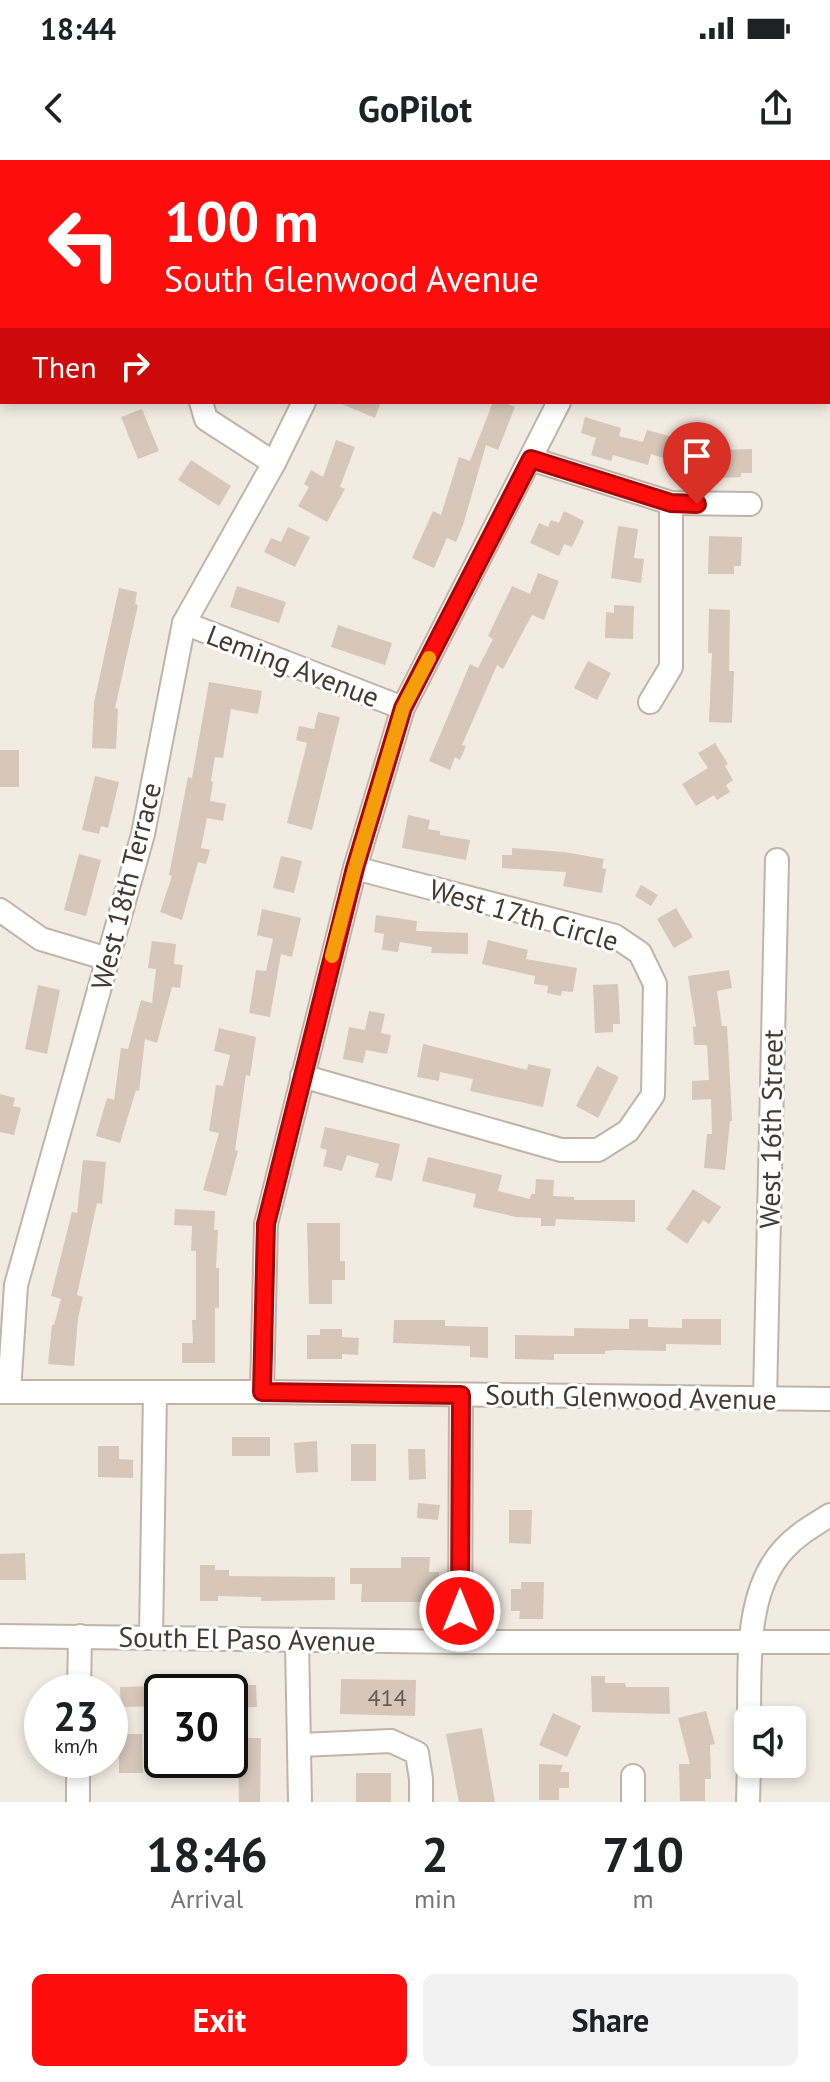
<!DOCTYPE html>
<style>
body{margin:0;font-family:"PT Sans",sans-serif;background:#f2f2f2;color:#202124;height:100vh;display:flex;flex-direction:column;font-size:30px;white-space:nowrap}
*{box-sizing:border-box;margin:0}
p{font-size:26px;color:#757577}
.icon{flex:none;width:44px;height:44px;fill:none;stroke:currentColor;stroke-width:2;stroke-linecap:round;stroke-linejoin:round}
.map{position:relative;height:1642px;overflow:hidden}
.sheet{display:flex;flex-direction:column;background:#fff;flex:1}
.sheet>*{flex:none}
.hud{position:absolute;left:0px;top:0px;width:830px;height:244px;box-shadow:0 4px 12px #0003;background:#ff0d0c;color:#fff;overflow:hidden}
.controls{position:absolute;left:734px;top:1546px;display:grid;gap:16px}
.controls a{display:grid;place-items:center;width:72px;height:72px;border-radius:12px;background:#fff;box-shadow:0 4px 12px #0003;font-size:40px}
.speed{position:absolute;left:24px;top:1514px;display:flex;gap:16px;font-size:40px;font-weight:700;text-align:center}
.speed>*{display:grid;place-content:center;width:104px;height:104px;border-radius:50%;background:#fff;box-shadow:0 4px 12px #0003;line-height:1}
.speed small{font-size:20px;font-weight:400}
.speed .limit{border:4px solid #111;border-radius:12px;background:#fff;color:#111}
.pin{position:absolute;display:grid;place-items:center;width:68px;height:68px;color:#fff;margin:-82px -34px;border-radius:50% 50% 50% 0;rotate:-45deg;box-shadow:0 0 8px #0007}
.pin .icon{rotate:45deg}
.me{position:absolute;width:88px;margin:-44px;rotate:0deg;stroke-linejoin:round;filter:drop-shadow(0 0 6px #0008)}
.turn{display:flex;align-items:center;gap:28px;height:168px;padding:0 32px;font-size:36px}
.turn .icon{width:104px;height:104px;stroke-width:2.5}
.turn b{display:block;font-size:56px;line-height:68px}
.then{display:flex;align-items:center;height:76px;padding:0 32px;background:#0003;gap:16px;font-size:30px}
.eta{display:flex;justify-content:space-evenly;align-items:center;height:136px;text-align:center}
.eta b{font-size:48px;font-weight:700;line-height:56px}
.action{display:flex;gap:16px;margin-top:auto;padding:16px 32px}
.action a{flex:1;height:92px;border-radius:12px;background:#ff0d0c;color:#fff;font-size:32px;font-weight:700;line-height:92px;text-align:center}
.action a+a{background:#f2f2f2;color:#202124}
.status{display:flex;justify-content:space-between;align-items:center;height:56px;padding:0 40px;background:#fff;direction:ltr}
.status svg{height:22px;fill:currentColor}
header{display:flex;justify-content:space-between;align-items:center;height:104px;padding:0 32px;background:#fff;font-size:36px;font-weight:700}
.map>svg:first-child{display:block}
</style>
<div class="status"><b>18:44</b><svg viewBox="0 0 49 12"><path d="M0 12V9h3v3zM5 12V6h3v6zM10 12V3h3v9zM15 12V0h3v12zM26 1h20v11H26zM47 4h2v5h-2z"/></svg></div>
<header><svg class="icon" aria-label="back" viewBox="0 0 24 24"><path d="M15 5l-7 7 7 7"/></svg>GoPilot<svg class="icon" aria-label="share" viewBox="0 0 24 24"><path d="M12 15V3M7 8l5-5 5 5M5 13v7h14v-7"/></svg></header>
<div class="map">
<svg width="830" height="1642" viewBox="0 0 830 1642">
<rect width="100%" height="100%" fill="#f2ebe2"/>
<g fill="#d7c7ba">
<polygon points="337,242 381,242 375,258"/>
<polygon points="493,242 503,242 515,247 498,290 486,285 463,365 456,382 447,378 434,408 412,398 433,351 441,355 459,297 470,301"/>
<polygon points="142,249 159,291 138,299 121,257"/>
<polygon points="585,257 621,268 619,276 643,282 647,270 669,276 663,298 651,294 648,305 613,295 611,301 591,295 596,278 581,273"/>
<polygon points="336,280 355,287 340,327 345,329 327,362 298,346 309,327 304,324 311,310 323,317"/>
<polygon points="752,289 752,313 741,313 741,317 720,318 719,314 700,314 700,291"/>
<polygon points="191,300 231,326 219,346 178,320"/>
<polygon points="564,351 584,361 572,387 564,384 559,396 530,383 539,363 548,367 551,360 559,363"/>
<polygon points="618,366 638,369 634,398 644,399 641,423 611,418"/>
<polygon points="288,367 310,377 295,407 264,392 271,378 281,382"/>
<polygon points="709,376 742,377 741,406 734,406 734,414 708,414"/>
<polygon points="538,413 559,421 544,460 532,455 503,509 497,505 462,585 466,586 460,600 455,597 450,610 429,601 470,504 478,508 493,479 488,476 512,426 530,434"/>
<polygon points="237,426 286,442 279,463 230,447"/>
<polygon points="119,428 137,432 135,444 138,445 115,548 118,549 116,589 92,588 94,543"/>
<polygon points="614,445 634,446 633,479 605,478 606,452 614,453"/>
<polygon points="709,449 730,450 729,511 734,511 732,563 709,562 712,493 708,493"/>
<polygon points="338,465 392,483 385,505 331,487"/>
<polygon points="588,501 611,513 597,540 574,528"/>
<polygon points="209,522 262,531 258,554 231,549 223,598 215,597 211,621 213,622 210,641 226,644 223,661 207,658 201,688 210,690 206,704 198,702 182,760 160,752 172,716 169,715 188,617 192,618"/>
<polygon points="318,552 340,557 312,670 287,663 307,583 296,580 299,566 314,569"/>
<polygon points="715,583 728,604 725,606 733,620 726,625 730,632 717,640 714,635 696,646 682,624 708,608 698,593"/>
<rect x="0" y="590" width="19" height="37"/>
<polygon points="95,616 119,622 108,668 101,666 99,674 82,670"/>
<polygon points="408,655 430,660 428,669 440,671 440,675 470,680 466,700 402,688"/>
<polygon points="512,688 564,692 604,699 602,708 606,709 602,733 563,726 566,712 502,708 502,695 512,695"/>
<polygon points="79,694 101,700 86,756 64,750"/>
<polygon points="281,696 302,701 294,733 273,728"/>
<polygon points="641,725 658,735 651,746 635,736"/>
<polygon points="676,748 693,777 674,788 657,759"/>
<polygon points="262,749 301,758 292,797 281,794 270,857 249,853 256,810 266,811 273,779 257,775"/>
<polygon points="376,755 417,761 416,771 468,773 468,794 431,793 432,787 400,782 398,792 382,790 384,774 374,772"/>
<polygon points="488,780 528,790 526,799 577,808 573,832 562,831 561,836 547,833 548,826 534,824 535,816 482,804"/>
<polygon points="152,781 176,784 174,804 183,805 180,828 172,827 157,883 145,879 139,931 136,930 120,983 96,976 107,938 114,940 121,888 128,889 141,840 152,843 156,809 148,808"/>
<polygon points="729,810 732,828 717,831 722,866 727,866 730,919 732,961 730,961 725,1010 704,1008 707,974 712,974 711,939 692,940 692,921 709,920 707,885 694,885 693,867 696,867 688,816"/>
<polygon points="618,824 620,864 613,864 613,872 595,873 593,825"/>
<polygon points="38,825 60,830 47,894 25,889"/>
<polygon points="369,851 385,854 381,873 391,875 387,894 366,890 363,903 343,899 349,867 365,870"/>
<polygon points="219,868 256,877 250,916 246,915 235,990 238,991 226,1036 203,1030 219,973 209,971 216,925 223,926 230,895 214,891"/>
<polygon points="423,884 527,910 528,904 551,909 543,947 470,931 473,919 440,912 439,921 417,917"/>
<polygon points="597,906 619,917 598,958 576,946"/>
<polygon points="0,934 15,938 13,946 21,948 14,975 0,972"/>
<polygon points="325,967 400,984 392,1021 375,1017 379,1004 347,995 342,1011 323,1006 327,990 320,988"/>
<polygon points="428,997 502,1015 498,1031 530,1039 531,1034 535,1034 536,1019 554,1020 553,1036 574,1037 574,1040 635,1040 635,1062 556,1059 555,1066 541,1066 541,1058 516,1057 473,1047 476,1034 422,1021"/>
<polygon points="83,1000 106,1002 102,1044 97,1043 77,1135 83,1137 78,1158 74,1206 48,1204 52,1165 54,1165 61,1139 51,1136 72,1052 77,1053"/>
<polygon points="693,1029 721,1047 709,1064 703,1060 687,1084 666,1069"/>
<polygon points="175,1049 215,1051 214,1070 218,1070 216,1108 219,1108 219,1148 215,1148 215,1203 182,1203 182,1183 193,1183 192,1160 196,1160 196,1091 191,1091 192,1066 174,1065"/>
<polygon points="307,1063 340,1063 340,1101 345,1101 345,1120 332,1120 332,1144 309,1144"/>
<polygon points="629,1159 648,1159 648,1167 682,1168 682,1159 721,1159 721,1185 666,1184 666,1191 614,1190 605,1191 605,1194 554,1194 554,1200 515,1199 515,1175 574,1176 574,1168 629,1169"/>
<polygon points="394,1160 445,1160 445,1166 488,1167 488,1198 470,1197 470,1186 393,1183"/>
<polygon points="320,1169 342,1169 342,1177 359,1178 358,1195 342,1194 342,1199 307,1199 307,1175 320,1175"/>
<rect x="232" y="1277" width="38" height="19"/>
<polygon points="317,1281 318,1312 296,1313 294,1283"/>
<rect x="351" y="1284" width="25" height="37"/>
<polygon points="98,1286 119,1286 119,1299 133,1300 133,1318 98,1317"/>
<polygon points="408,1289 425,1289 426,1319 409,1320"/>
<polygon points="418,1343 440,1345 438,1360 417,1358"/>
<polygon points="509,1350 532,1350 531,1384 509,1383"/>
<polygon points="25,1393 26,1420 0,1420 0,1394"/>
<polygon points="401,1397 430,1397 429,1412 439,1412 439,1432 428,1432 428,1442 361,1442 362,1424 350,1424 350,1408 401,1408"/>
<polygon points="200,1405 215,1405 215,1410 229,1410 229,1416 335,1417 335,1440 261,1441 261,1437 218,1436 218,1441 200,1441"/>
<polygon points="521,1422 544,1422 543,1459 519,1459 520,1451 511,1451 511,1429 521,1429"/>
<polygon points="591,1516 605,1516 605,1523 625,1523 626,1527 669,1527 670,1554 592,1552"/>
<polygon points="341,1519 416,1520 415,1556 340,1554"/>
<polygon points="230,1525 256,1525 257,1547 230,1548"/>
<polygon points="159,1526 160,1546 121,1547 120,1527"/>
<polygon points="706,1551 715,1584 710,1585 711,1619 705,1619 705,1641 680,1641 679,1604 690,1604 678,1558"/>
<polygon points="553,1553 581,1566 567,1597 539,1585"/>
<polygon points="482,1568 495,1642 459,1642 446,1574"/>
<polygon points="119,1574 142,1574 143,1613 119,1613"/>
<polygon points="238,1578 261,1578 260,1642 239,1642"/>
<polygon points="539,1604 563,1605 560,1612 569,1612 569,1628 559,1628 559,1640 539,1640"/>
<rect x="356" y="1613" width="35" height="29"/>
</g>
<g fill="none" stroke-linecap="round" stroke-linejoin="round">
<defs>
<g id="minor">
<polyline points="196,0 196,2"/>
<polyline points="411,2 411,0"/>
<polyline points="656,2 657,0"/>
<polyline points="201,242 206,259 274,303"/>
<polyline points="531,299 671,343 750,344"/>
<polyline points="184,463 403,548"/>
<polyline points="650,542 671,507 671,343"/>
<polyline points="0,750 41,779 108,799"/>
<polyline points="302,916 561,990 598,990 628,971 653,935 655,824 640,793 615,776 355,708"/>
<polyline points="0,1232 262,1232 830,1239"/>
<polyline points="9,1232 16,1125 143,674 184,463 274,303 304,242"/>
<polyline points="262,1232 266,1064 355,708 403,548 559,242"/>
<polyline points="765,1238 777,700"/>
<polyline points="0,1476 460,1482 830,1482"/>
<polyline points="151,1477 155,1233"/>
<polyline points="297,1481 300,1642"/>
<polyline points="460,1482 461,1235"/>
<polyline points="79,1532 80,1476"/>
<path d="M749 1560C750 1505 744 1431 785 1388 798 1374 814 1365 830 1355"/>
<polyline points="300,1585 391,1581 417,1593 421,1619 421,1642"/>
<polyline points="78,1642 78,1600"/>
<polyline points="633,1642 633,1616"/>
<polyline points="748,1642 749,1604"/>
</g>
</defs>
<use href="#minor" stroke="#c0b4a8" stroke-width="26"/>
<use href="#minor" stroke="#fff" stroke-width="22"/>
</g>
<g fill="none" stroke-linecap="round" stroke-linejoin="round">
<defs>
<polyline id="route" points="460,1451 461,1235 262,1232 266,1064 355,708 403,548 531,299 671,343 697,344"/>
</defs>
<use href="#route" stroke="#a60808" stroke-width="20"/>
<use href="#route" stroke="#ff0d0c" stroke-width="14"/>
<polyline stroke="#f59e0b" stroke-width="14" points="332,796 355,708 403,548 429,498"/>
</g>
<g text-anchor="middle" stroke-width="6" stroke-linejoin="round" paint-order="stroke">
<g font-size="24" fill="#685d55">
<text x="387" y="1546">414</text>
</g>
<g font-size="28" fill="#433a33" stroke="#fff">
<text transform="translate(293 506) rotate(21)" y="10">Leming Avenue</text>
<text transform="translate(126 726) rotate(-76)" y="10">West 18th Terrace</text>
<text transform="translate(524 755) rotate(16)" y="10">West 17th Circle</text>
<text transform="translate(771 969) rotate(-89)" y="10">West 16th Street</text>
<text transform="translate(631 1237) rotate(1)" y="10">South Glenwood Avenue</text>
<text transform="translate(247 1479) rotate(1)" y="10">South El Paso Avenue</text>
</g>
</g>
</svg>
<div class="controls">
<a><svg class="icon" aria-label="sound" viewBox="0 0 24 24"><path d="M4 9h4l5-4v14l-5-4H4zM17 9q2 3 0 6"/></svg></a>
</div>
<div class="speed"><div>23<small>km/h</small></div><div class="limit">30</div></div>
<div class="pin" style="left:697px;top:344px;background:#d93025"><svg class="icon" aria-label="arrive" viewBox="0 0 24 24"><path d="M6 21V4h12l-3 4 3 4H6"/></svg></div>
<svg class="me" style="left:460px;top:1451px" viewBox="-20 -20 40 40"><circle r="17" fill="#ff0d0c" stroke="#fff" stroke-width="3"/><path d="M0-11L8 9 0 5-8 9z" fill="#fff"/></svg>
<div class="hud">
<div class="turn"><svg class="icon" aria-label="left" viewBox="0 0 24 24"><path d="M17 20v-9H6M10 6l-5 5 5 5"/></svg><div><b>100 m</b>South Glenwood Avenue</div></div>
<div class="then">Then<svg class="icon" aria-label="right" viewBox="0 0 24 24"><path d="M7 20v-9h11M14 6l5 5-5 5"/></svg></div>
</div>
</div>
<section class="sheet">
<div class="eta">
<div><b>18:46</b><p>Arrival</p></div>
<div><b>2</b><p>min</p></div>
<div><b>710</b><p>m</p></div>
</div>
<div class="action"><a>Exit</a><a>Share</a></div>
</section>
